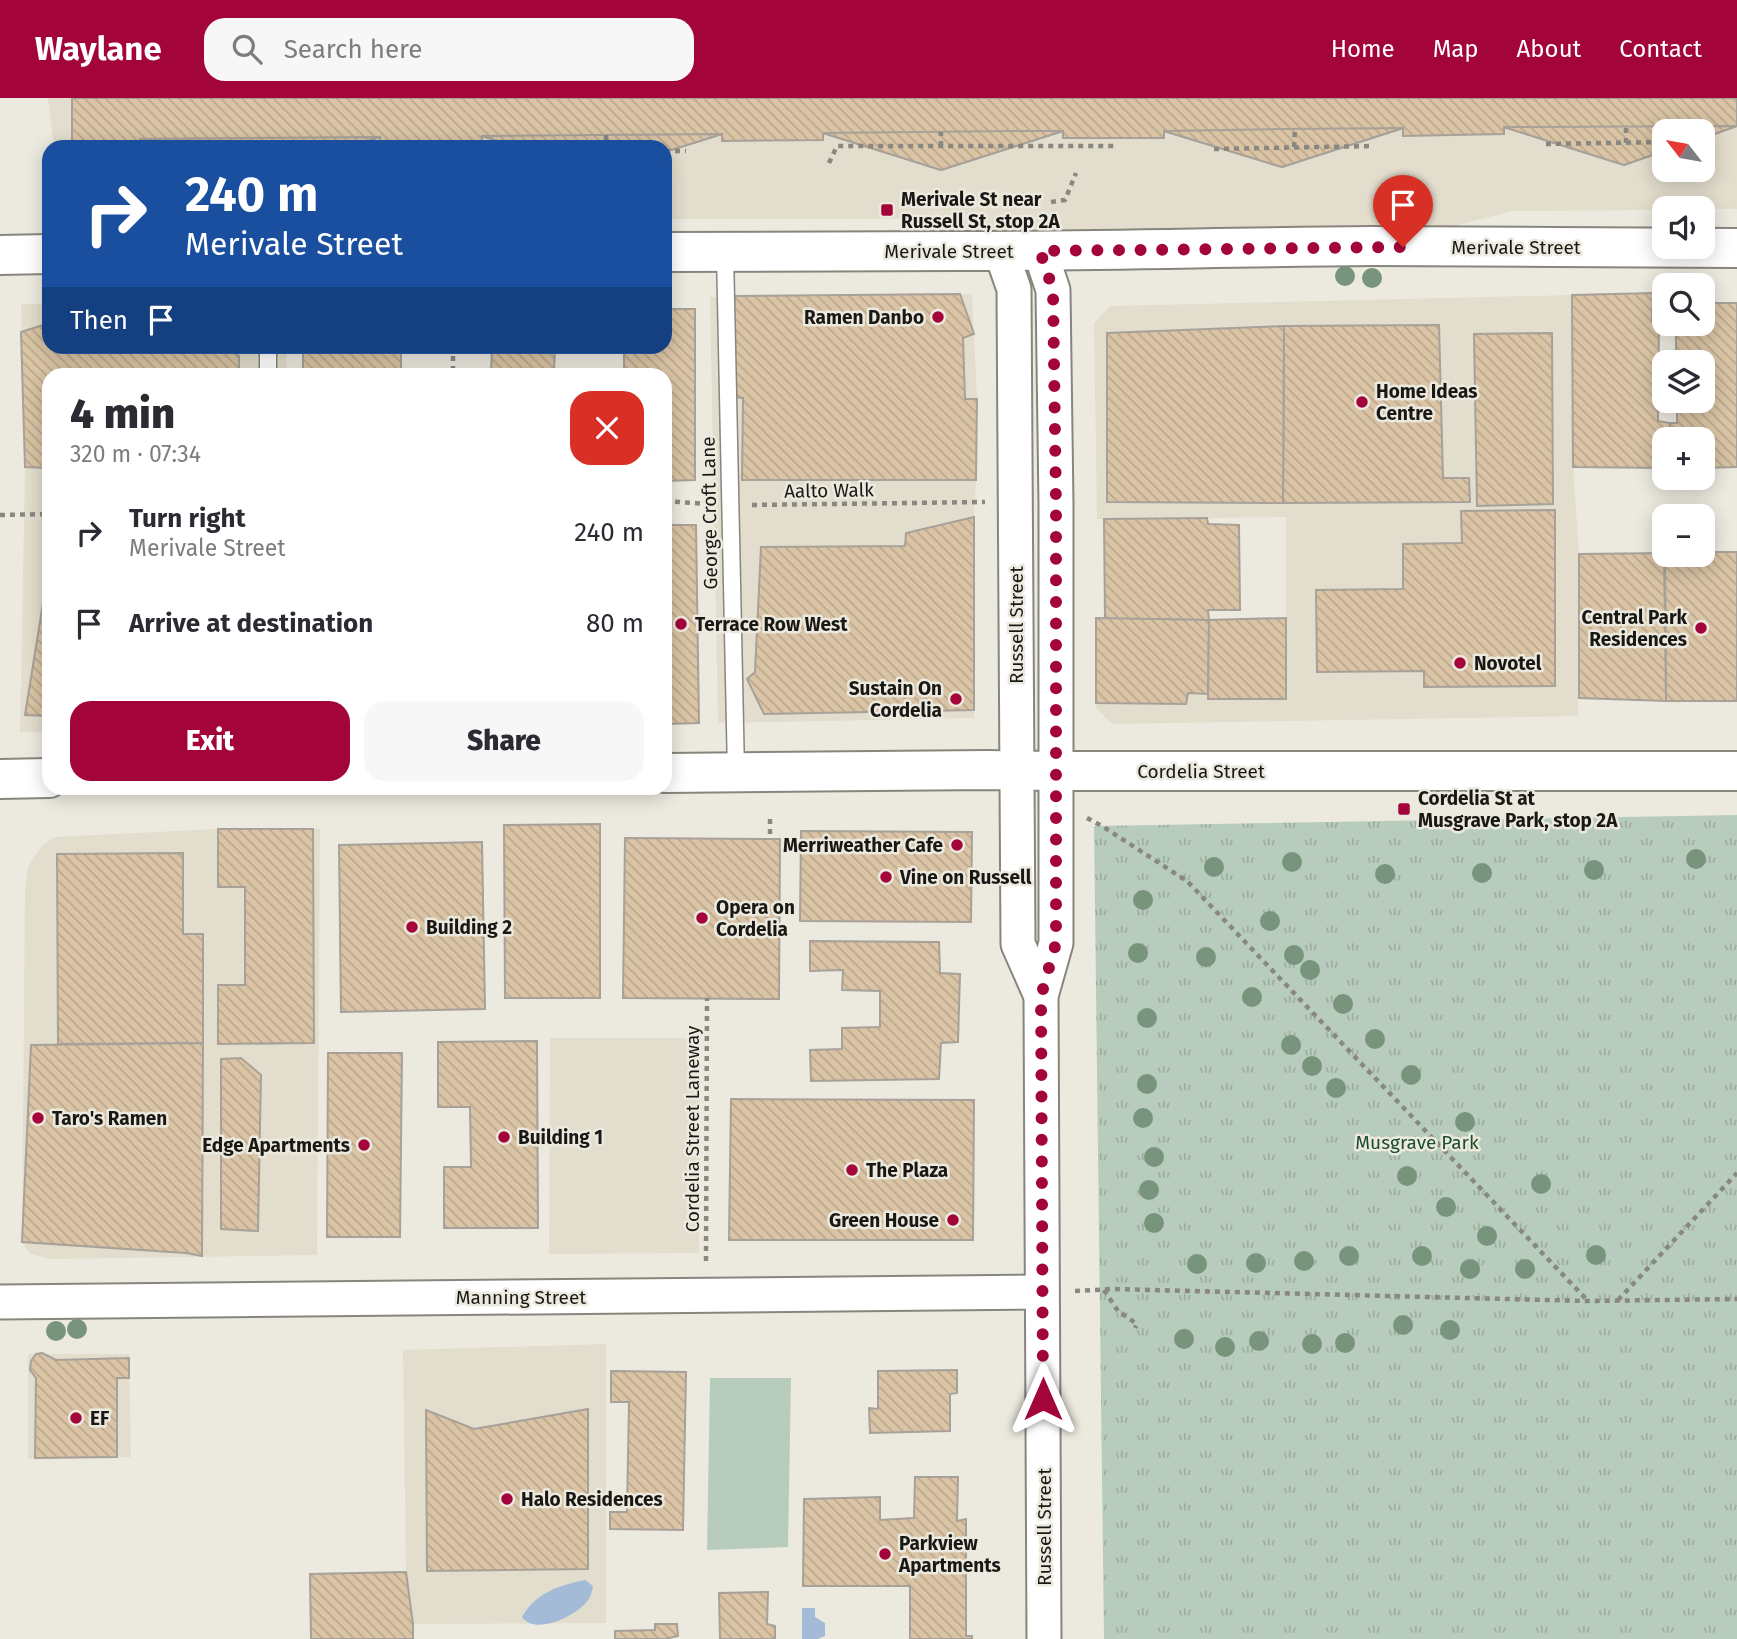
<!DOCTYPE html>
<meta charset="utf-8">
<style>
body{margin:0;font-family:"Fira Sans",sans-serif;background:#f7f7f7;color:#2b2b33;height:100vh;display:flex;flex-direction:column;font-size:26px;white-space:nowrap}
*{box-sizing:border-box;margin:0}
p{font-size:23px;color:#7c7c81}
.icon{flex:none;width:38px;height:38px;fill:none;stroke:currentColor;stroke-width:2;stroke-linecap:round;stroke-linejoin:round}
.map{position:relative;flex:1;overflow:hidden}
.drawer{position:absolute;left:42px;top:270px;width:630px;height:427px;display:flex;flex-direction:column;background:#fff;border-radius:21px;box-shadow:0 4px 18px #0003}
.drawer>*{flex:none}
.hud{position:absolute;left:42px;top:42px;width:630px;height:214px;border-radius:21px;box-shadow:0 4px 18px #0003;background:#1a4fa0;color:#fff;overflow:hidden}
.needle{width:46px;rotate:301deg}
.fabs{position:absolute;left:1652px;top:21px;display:grid;gap:14px}
.fabs a{display:grid;place-items:center;width:63px;height:63px;border-radius:14px;background:#fff;box-shadow:0 4px 18px #0003;font-size:35px}
.pin{position:absolute;display:grid;place-items:center;width:60px;height:60px;color:#fff;margin:-72px -30px;border-radius:50% 50% 50% 0;rotate:-45deg;box-shadow:0 0 7px #0007}
.pin .icon{rotate:45deg}
.me{position:absolute;width:77px;margin:-38px;rotate:0deg;stroke-linejoin:round;filter:drop-shadow(0 0 5px #0008)}
.turn{display:flex;align-items:center;gap:24px;height:147px;padding:0 28px;font-size:32px}
.turn .icon{width:91px;height:91px;stroke-width:2.5}
.turn b{display:block;font-size:49px;line-height:60px}
.then{display:flex;align-items:center;height:66px;padding:0 28px;background:#0003;gap:14px;font-size:26px}
.round{display:grid;place-items:center;flex:none;width:74px;height:74px;border-radius:21px;background:#f7f7f7}
.headline{display:flex;align-items:center;justify-content:space-between;height:119px;padding:0 28px}
h1{font-size:42px;font-weight:800;line-height:52px}
.action{display:flex;gap:14px;margin-top:auto;padding:14px 28px}
.action a{flex:1;height:80px;border-radius:21px;background:#a3053b;color:#fff;font-size:28px;font-weight:800;line-height:80px;text-align:center}
.action a+a{background:#f7f7f7;color:#2b2b33}
ul{padding:0;list-style:none}
li{display:flex;align-items:center;gap:21px;height:91px;padding:0 28px}
li div{flex:1}
li b{display:block;font-size:26px}
li em{font-style:normal}
header{display:flex;align-items:center;gap:42px;box-sizing:border-box;height:98px;padding:0 35px;background:#a3053b;color:#fff}
header strong{font-size:33px}
nav{display:flex;gap:38px;margin-inline-start:auto;font-size:24px}
.search{width:490px;height:63px;background:#f7f7f7;display:flex;align-items:center;gap:18px;box-sizing:border-box;padding:0 24px;border-radius:21px;color:#7c7c81;font-size:26px}
.map>svg:first-child{display:block}
</style>
<header>
<strong>Waylane</strong>
<div class="search"><svg class="icon" aria-label="search" viewBox="0 0 24 24"><circle cx="10" cy="10" r="6"/><path d="M15 15l6 6"/></svg>Search here</div>
<nav><a>Home</a><a>Map</a><a>About</a><a>Contact</a></nav>
</header>
<div class="map">
<svg width="1737" height="1541" viewBox="0 0 1737 1541">
<defs>
<pattern id="park-tufts" width="24" height="20" patternUnits="userSpaceOnUse" patternTransform="scale(1.75)"><rect width="24" height="20" fill="#b7ccbc"/><path d="M3 7l-1-3M5 7V3M7 7l1-3M15 17l-1-3M17 17v-4M19 17l1-3" fill="none" stroke="#9daea1"/></pattern>
<pattern id="building-back-hatch" width="6" height="6" patternUnits="userSpaceOnUse" patternTransform="scale(1.75)"><rect width="6" height="6" fill="#dac4a5"/><path d="M-1 5l2 2M0 0l6 6M5-1l2 2" fill="none" stroke="#baa88d"/></pattern>
</defs>
<rect width="100%" height="100%" fill="#eceadf"/>
<g fill="#e2ddcc" fill-rule="evenodd">
<path d="M48 0H1737V111L1664 110V112L1513 113 1438 132H952L933 121H665V49H54ZM1664 33H1703V72H1664Z"/>
<polygon points="960,196 972,196 977,301 976,382 974,419 974,620 718,625 710,199"/>
<polygon points="1572,197 1573,369 1579,456 1578,618 1112,626 1096,610 1096,520 1209,522 1286,520 1286,419 1097,421 1094,225 1110,208"/>
<polygon points="21,206 49,206 49,248 286,249 287,276 49,276 49,634 20,634 25,369"/>
<polygon points="218,731 320,731 317,1157 51,1161 30,1156 22,1144 25,793 28,768 43,747 54,739"/>
<polygon points="550,940 700,940 699,1155 549,1156"/>
<polygon points="606,1246 606,1525 413,1526 413,1541 311,1541 310,1476 406,1474 403,1252"/>
<polygon points="28,1256 129,1256 131,1359 28,1361"/>
</g>
<polygon fill="#b7ccbc" points="710,1280 791,1280 788,1449 707,1452"/>
<polygon fill="url(#park-tufts)" points="1737,717 1737,1541 1104,1541 1094,728"/>
<g fill="#a4bbd8">
<path d="M585 1482 593 1488C593 1489 591 1497 590 1499 581 1516 536 1539 522 1519 535 1495 560 1487 585 1482Z"/>
<polygon points="802,1510 815,1510 815,1519 825,1525 825,1538 818,1541 802,1541"/>
</g>
<g fill="url(#building-back-hatch)" stroke="#a7a199" stroke-width="2">
<polygon points="72,0 1737,0 1737,28 1703,40 1703,33 1664,33 1664,53 1624,67 1504,29 1504,36 1403,38 1403,30 1282,69 1164,33 1164,40 1063,40 1063,33 941,72 823,35 823,42 722,43 722,36 665,54 665,49 517,49 482,38 482,45 380,46 380,39 348,49 167,49 140,41 140,48 72,48"/>
<polygon points="1737,28 1703,40 1703,33 1664,33 1664,53 1624,67 1504,29"/>
<polygon points="1403,30 1282,69 1164,33 1284,31"/>
<polygon points="1013,33 1063,33 941,72 823,35"/>
<polygon points="722,36 665,54 665,49 517,49 482,38"/>
<polygon points="380,39 348,49 167,49 140,41"/>
<polygon points="1653,195 1652,224 1659,226 1658,323 1670,325 1669,341 1664,341 1664,370 1573,369 1572,197"/>
<polygon points="960,196 974,236 963,240 965,301 977,301 976,382 742,382 743,300 734,299 734,198"/>
<polygon points="1703,205 1737,205 1737,369 1703,370 1703,341 1669,341 1670,325 1677,325 1677,303 1703,303 1703,264 1676,264 1676,226 1703,226"/>
<polygon points="665,211 695,211 695,382 665,383 665,276 624,276 624,248 665,248"/>
<polygon points="49,225 49,248 224,248 239,258 239,276 49,276 49,370 25,369 21,234"/>
<polygon points="1439,227 1443,380 1469,380 1470,404 1283,405 1284,228"/>
<polygon points="1284,228 1283,405 1107,404 1107,235"/>
<polygon points="1552,235 1553,406 1477,408 1474,236"/>
<rect x="303" y="248" width="98" height="28"/>
<polygon points="492,248 555,248 554,276 491,276"/>
<polygon points="1555,412 1555,588 1424,589 1424,573 1317,574 1316,492 1403,491 1403,446 1462,445 1461,413"/>
<polygon points="974,419 974,612 764,616 747,581 755,574 761,449 905,448 906,435"/>
<polygon points="1207,420 1208,426 1239,427 1240,512 1208,512 1209,522 1105,521 1104,421"/>
<polygon points="665,427 696,427 699,625 665,626"/>
<polygon points="1703,454 1737,454 1737,603 1666,603 1665,457 1703,457"/>
<polygon points="1664,455 1666,603 1579,600 1579,456"/>
<polygon points="48,474 49,474 49,618 25,617"/>
<polygon points="1096,520 1209,522 1208,596 1188,595 1186,606 1096,605"/>
<polygon points="1286,520 1286,601 1208,601 1209,522"/>
<polygon points="600,726 600,900 505,900 504,727"/>
<polygon points="218,731 313,731 314,945 218,946 218,887 245,887 245,789 218,789"/>
<polygon points="801,733 972,734 971,824 800,823"/>
<polygon points="625,740 780,741 779,901 623,900"/>
<polygon points="482,744 485,911 341,914 339,747"/>
<polygon points="183,755 183,836 203,836 203,945 58,946 57,756"/>
<polygon points="810,843 939,844 940,875 960,876 958,944 941,945 939,981 811,983 810,952 842,951 842,930 880,929 880,893 842,892 843,872 810,873"/>
<polygon points="537,943 538,1130 444,1130 444,1069 471,1069 470,1009 438,1009 438,944"/>
<polygon points="203,945 202,1158 186,1155 22,1144 31,947"/>
<polygon points="328,955 402,955 400,1139 327,1139"/>
<polygon points="241,960 261,977 258,1133 221,1131 221,961"/>
<polygon points="731,1001 974,1002 973,1142 729,1142"/>
<polygon points="42,1255 56,1262 129,1260 129,1280 117,1280 117,1359 35,1360 36,1280 30,1272 31,1263 36,1256"/>
<polygon points="957,1272 957,1295 950,1296 950,1333 870,1335 869,1310 878,1311 878,1273"/>
<polygon points="611,1273 686,1274 683,1432 610,1431 610,1414 627,1414 629,1304 611,1304"/>
<polygon points="588,1311 588,1471 427,1473 426,1312 474,1331"/>
<polygon points="915,1379 958,1379 957,1423 966,1421 966,1538 972,1538 972,1541 910,1541 910,1488 803,1488 804,1401 880,1399 880,1422 914,1420"/>
<polygon points="406,1474 413,1526 413,1541 311,1541 310,1476"/>
<polygon points="768,1494 767,1526 775,1528 775,1541 720,1541 719,1495"/>
<polygon points="655,1526 677,1526 678,1538 665,1541 615,1541 615,1533 655,1532"/>
</g>
<g fill="none" stroke-linecap="round" stroke-linejoin="round">
<defs>
<g id="lane">
<polyline points="725,154 736,675"/>
<polyline points="268,248 268,276"/>
</g>
<g id="street">
<polyline points="1040,153 1053,192 1056,407 1056,845 1041,898 1044,1541"/>
<polyline points="1001,154 1014,191 1018,846 1041,898"/>
<polyline points="0,1204 1042,1194"/>
</g>
<g id="primary">
<path d="M665 154 959 153C1097 153 1234 149 1372 148 1494 148 1615 150 1737 150"/>
<polyline points="0,157 49,156"/>
<polyline points="665,675 987,672 1056,673 1737,673"/>
<polyline points="0,681 49,680"/>
</g>
</defs>
<use href="#lane" stroke="#88857c" stroke-width="19"/>
<use href="#street" stroke="#88857c" stroke-width="37"/>
<use href="#primary" stroke="#88857c" stroke-width="42"/>
<g stroke="#898880" stroke-width="4.5" stroke-dasharray="5 5" stroke-linecap="butt">
<polyline points="606,37 606,49"/>
<polyline points="1703,44 1706,44"/>
<polyline points="1626,45 1626,29"/>
<polyline points="1546,46 1664,44"/>
<polyline points="941,48 941,34"/>
<polyline points="269,49 270,40"/>
<polyline points="1294,49 1295,31"/>
<polyline points="1214,51 1374,48"/>
<polyline points="665,53 686,53"/>
<polyline points="829,65 837,48 1115,48"/>
<polyline points="1051,104 1065,102 1076,75"/>
<polyline points="453,248 453,276"/>
<polyline points="665,403 708,406"/>
<polyline points="752,407 985,404"/>
<polyline points="0,417 49,416"/>
<polyline points="1087,720 1102,728 1187,783 1588,1203"/>
<polyline points="770,721 770,741"/>
<polyline points="706,1163 707,900"/>
<polyline points="1104,1192 1118,1213 1137,1226 1135,1230"/>
<polyline points="1075,1193 1112,1191 1588,1203 1737,1201"/>
<polyline points="1618,1202 1737,1075"/>
</g>
<use href="#lane" stroke="#fff" stroke-width="16"/>
<use href="#street" stroke="#fff" stroke-width="33"/>
<use href="#primary" stroke="#fff" stroke-width="38"/>
</g>
<g fill="#78947d">
<circle cx="1345" cy="178" r="10"/>
<circle cx="1372" cy="180" r="10"/>
<circle cx="1696" cy="761" r="10"/>
<circle cx="1292" cy="764" r="10"/>
<circle cx="1214" cy="769" r="10"/>
<circle cx="1594" cy="772" r="10"/>
<circle cx="1482" cy="775" r="10"/>
<circle cx="1385" cy="776" r="10"/>
<circle cx="1143" cy="802" r="10"/>
<circle cx="1270" cy="823" r="10"/>
<circle cx="1138" cy="855" r="10"/>
<circle cx="1294" cy="857" r="10"/>
<circle cx="1206" cy="859" r="10"/>
<circle cx="1310" cy="872" r="10"/>
<circle cx="1252" cy="899" r="10"/>
<circle cx="1343" cy="906" r="10"/>
<circle cx="1147" cy="920" r="10"/>
<circle cx="1375" cy="941" r="10"/>
<circle cx="1291" cy="947" r="10"/>
<circle cx="1312" cy="968" r="10"/>
<circle cx="1411" cy="977" r="10"/>
<circle cx="1147" cy="986" r="10"/>
<circle cx="1336" cy="990" r="10"/>
<circle cx="1143" cy="1020" r="10"/>
<circle cx="1465" cy="1024" r="10"/>
<circle cx="1154" cy="1059" r="10"/>
<circle cx="1407" cy="1078" r="10"/>
<circle cx="1541" cy="1086" r="10"/>
<circle cx="1149" cy="1092" r="10"/>
<circle cx="1446" cy="1109" r="10"/>
<circle cx="1154" cy="1125" r="10"/>
<circle cx="1487" cy="1138" r="10"/>
<circle cx="1596" cy="1157" r="10"/>
<circle cx="1349" cy="1158" r="10"/>
<circle cx="1422" cy="1158" r="10"/>
<circle cx="1304" cy="1163" r="10"/>
<circle cx="1256" cy="1165" r="10"/>
<circle cx="1197" cy="1166" r="10"/>
<circle cx="1470" cy="1171" r="10"/>
<circle cx="1525" cy="1171" r="10"/>
<circle cx="1403" cy="1227" r="10"/>
<circle cx="77" cy="1231" r="10"/>
<circle cx="1450" cy="1232" r="10"/>
<circle cx="56" cy="1233" r="10"/>
<circle cx="1184" cy="1241" r="10"/>
<circle cx="1259" cy="1243" r="10"/>
<circle cx="1345" cy="1245" r="10"/>
<circle cx="1312" cy="1246" r="10"/>
<circle cx="1225" cy="1249" r="10"/>
</g>
<g fill="none" stroke-linecap="round" stroke-linejoin="round">
<polyline stroke="#a3053b" stroke-width="12" stroke-dasharray="0 21.6" points="1043,1301 1041,898 1056,845 1056,407 1053,192 1040,153 1403,149"/>
</g>
<g fill="#a3053b" stroke="#eceadf" stroke-width="2.5">
<rect x="880" y="105" width="14" height="14" rx="3.5"/>
<circle cx="938" cy="219" r="7"/>
<circle cx="1362" cy="304" r="7"/>
<circle cx="681" cy="526" r="7"/>
<circle cx="1701" cy="530" r="7"/>
<circle cx="1460" cy="565" r="7"/>
<circle cx="956" cy="601" r="7"/>
<rect x="1397" y="704" width="14" height="14" rx="3.5"/>
<circle cx="957" cy="747" r="7"/>
<circle cx="886" cy="779" r="7"/>
<circle cx="702" cy="820" r="7"/>
<circle cx="412" cy="829" r="7"/>
<circle cx="38" cy="1020" r="7"/>
<circle cx="504" cy="1039" r="7"/>
<circle cx="364" cy="1047" r="7"/>
<circle cx="852" cy="1072" r="7"/>
<circle cx="953" cy="1122" r="7"/>
<circle cx="76" cy="1320" r="7"/>
<circle cx="507" cy="1401" r="7"/>
<circle cx="885" cy="1456" r="7"/>
</g>
<g text-anchor="middle" stroke-width="5" stroke-linejoin="round" paint-order="stroke">
<g font-size="19" font-weight="bold" fill="#191815" stroke="#eceadf" text-anchor="start">
<text x="901" y="108">Merivale St near<tspan x="901" dy="22">Russell St, stop 2A</tspan></text>
<text x="924" y="226" text-anchor="end">Ramen Danbo</text>
<text x="1376" y="300">Home Ideas<tspan x="1376" dy="22">Centre</tspan></text>
<text x="1687" y="526" text-anchor="end">Central Park<tspan x="1687" dy="22">Residences</tspan></text>
<text x="695" y="533">Terrace Row West</text>
<text x="1474" y="572">Novotel</text>
<text x="942" y="597" text-anchor="end">Sustain On<tspan x="942" dy="22">Cordelia</tspan></text>
<text x="1418" y="707">Cordelia St at<tspan x="1418" dy="22">Musgrave Park, stop 2A</tspan></text>
<text x="943" y="754" text-anchor="end">Merriweather Cafe</text>
<text x="900" y="786">Vine on Russell</text>
<text x="716" y="816">Opera on<tspan x="716" dy="22">Cordelia</tspan></text>
<text x="426" y="836">Building 2</text>
<text x="52" y="1027">Taro's Ramen</text>
<text x="518" y="1046">Building 1</text>
<text x="350" y="1054" text-anchor="end">Edge Apartments</text>
<text x="866" y="1079">The Plaza</text>
<text x="939" y="1129" text-anchor="end">Green House</text>
<text x="90" y="1327">EF</text>
<text x="521" y="1408">Halo Residences</text>
<text x="899" y="1452">Parkview<tspan x="899" dy="22">Apartments</tspan></text>
</g>
<g font-size="19" fill="#191815" stroke="#eceadf">
<text x="1516" y="156">Merivale Street</text>
<text x="949" y="160">Merivale Street</text>
<text transform="translate(829 392) rotate(-1)" y="7">Aalto Walk</text>
<text transform="translate(709 415) rotate(-91)" y="7">George Croft Lane</text>
<text transform="translate(1016 527) rotate(-90)" y="7">Russell Street</text>
<text x="1201" y="680">Cordelia Street</text>
<text transform="translate(692 1031) rotate(-90)" y="7">Cordelia Street Laneway</text>
<text x="521" y="1206">Manning Street</text>
<text transform="translate(1044 1429) rotate(-90)" y="7">Russell Street</text>
</g>
<g font-size="19" fill="#194d2c" stroke="#eceadf">
<text x="1417" y="1051">Musgrave Park</text>
</g>
</g>
</svg>
<div class="fabs">
<a><svg class="needle" viewBox="-14 -14 28 28"><path d="M0-13l5 13h-10z" fill="#e53935"/><path d="M0 13l5-13h-10z" fill="#7c7c81"/></svg></a>
<a><svg class="icon" aria-label="sound" viewBox="0 0 24 24"><path d="M4 9h4l5-4v14l-5-4H4zM17 9q2 3 0 6"/></svg></a>
<a><svg class="icon" aria-label="search" viewBox="0 0 24 24"><circle cx="10" cy="10" r="6"/><path d="M15 15l6 6"/></svg></a>
<a><svg class="icon" aria-label="layers" viewBox="0 0 24 24"><path d="M12 4l9 5-9 5-9-5zM3 14l9 5 9-5"/></svg></a>
<a>+</a>
<a>−</a>
</div>
<div class="pin" style="left:1403px;top:149px;background:#d93025"><svg class="icon" aria-label="arrive" viewBox="0 0 24 24"><path d="M6 21V4h12l-3 4 3 4H6"/></svg></div>
<svg class="me" style="left:1043px;top:1301px" viewBox="-20 -20 40 40"><path d="M0-17L14 15 0 8-14 15z" fill="#a3053b" stroke="#fff" stroke-width="4"/></svg>
<div class="hud">
<div class="turn"><svg class="icon" aria-label="right" viewBox="0 0 24 24"><path d="M7 20v-9h11M14 6l5 5-5 5"/></svg><div><b>240 m</b>Merivale Street</div></div>
<div class="then">Then<svg class="icon" aria-label="arrive" viewBox="0 0 24 24"><path d="M6 21V4h12l-3 4 3 4H6"/></svg></div>
</div>
<section class="drawer">
<div class="headline"><div><h1>4 min</h1><p>320 m · 07:34</p></div><a class="round" style="background:#d93025;color:#fff"><svg class="icon" aria-label="close" viewBox="0 0 24 24"><path d="M6 6l12 12M18 6L6 18"/></svg></a></div>
<ul>
<li><svg class="icon" aria-label="right" viewBox="0 0 24 24"><path d="M7 20v-9h11M14 6l5 5-5 5"/></svg><div><b>Turn right</b><p>Merivale Street</p></div><em>240 m</em></li>
<li><svg class="icon" aria-label="arrive" viewBox="0 0 24 24"><path d="M6 21V4h12l-3 4 3 4H6"/></svg><div><b>Arrive at destination</b></div><em>80 m</em></li>
</ul>
<div class="action"><a>Exit</a><a>Share</a></div>
</section>
</div>
